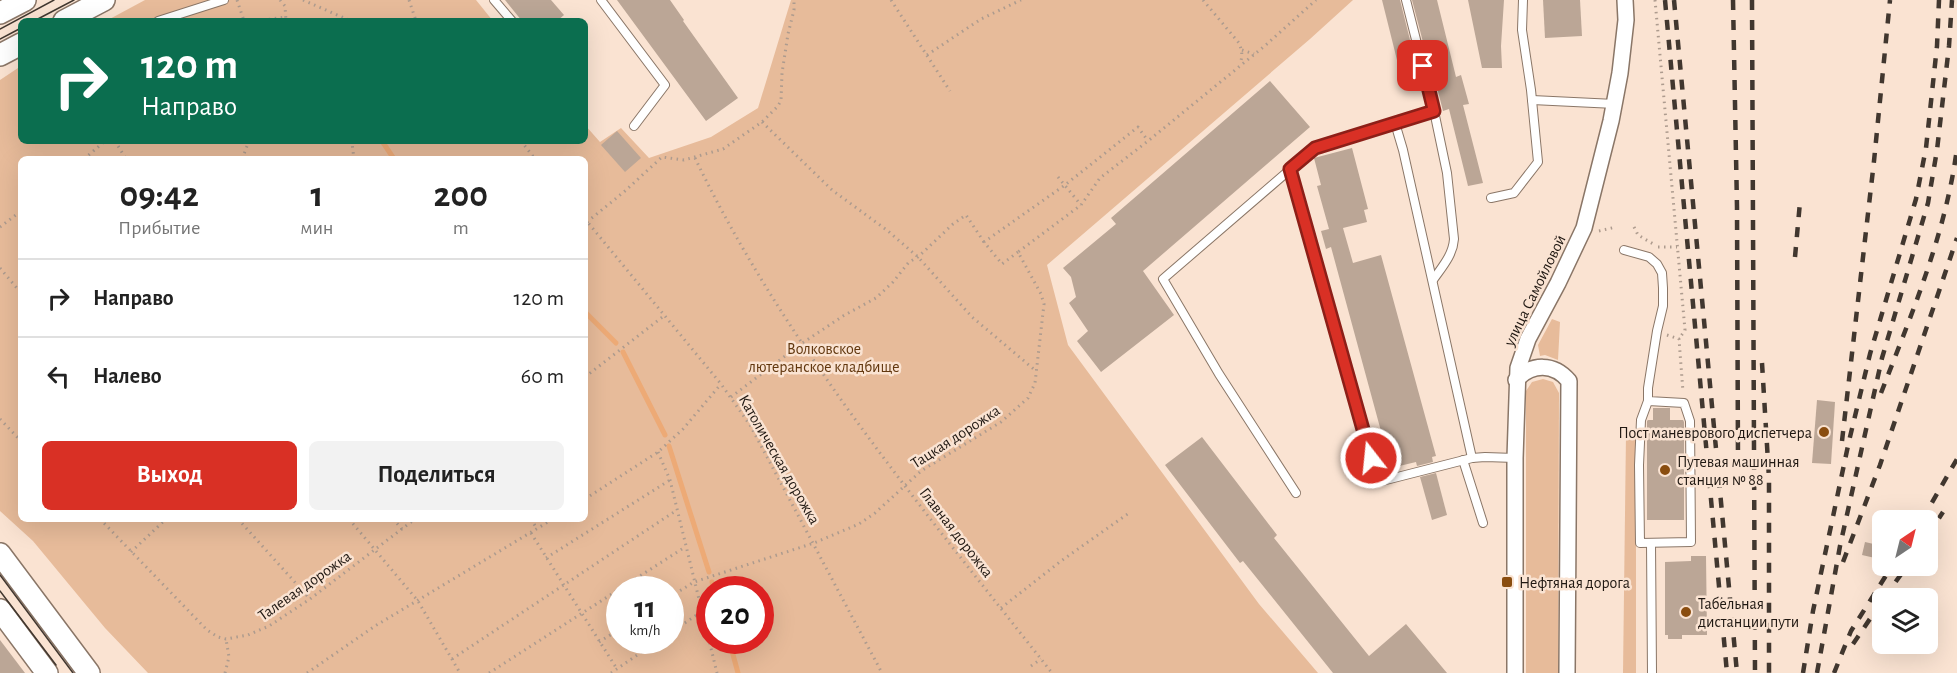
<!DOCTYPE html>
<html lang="ru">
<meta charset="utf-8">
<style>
body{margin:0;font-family:"Alegreya Sans",sans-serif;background:#f2f2f2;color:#222;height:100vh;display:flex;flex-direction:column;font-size:22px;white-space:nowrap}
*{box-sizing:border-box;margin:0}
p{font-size:20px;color:#767676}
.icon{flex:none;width:33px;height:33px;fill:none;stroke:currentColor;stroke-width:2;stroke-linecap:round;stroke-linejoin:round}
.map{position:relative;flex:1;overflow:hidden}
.sheet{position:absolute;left:18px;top:156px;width:570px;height:366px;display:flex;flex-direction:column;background:#fff;border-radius:9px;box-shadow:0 6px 24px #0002}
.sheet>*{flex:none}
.banner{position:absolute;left:18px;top:18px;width:570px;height:126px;border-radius:9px;box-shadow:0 6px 24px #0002;background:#0b6e4f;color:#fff;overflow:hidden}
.needle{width:39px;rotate:35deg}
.fabs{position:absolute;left:1872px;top:510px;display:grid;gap:12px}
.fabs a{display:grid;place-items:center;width:66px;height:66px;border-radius:9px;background:#fff;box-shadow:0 6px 24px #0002;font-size:30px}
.speed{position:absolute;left:606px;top:576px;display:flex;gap:12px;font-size:30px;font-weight:700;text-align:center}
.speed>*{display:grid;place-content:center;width:78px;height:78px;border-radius:50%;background:#fff;box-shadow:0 6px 24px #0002;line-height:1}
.speed small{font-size:15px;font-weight:400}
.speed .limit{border:9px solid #d22;background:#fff;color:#111}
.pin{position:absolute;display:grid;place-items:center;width:51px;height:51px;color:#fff;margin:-26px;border-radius:12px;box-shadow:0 3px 9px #0006}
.me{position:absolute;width:66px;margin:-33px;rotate:344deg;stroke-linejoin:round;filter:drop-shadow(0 0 4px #0008)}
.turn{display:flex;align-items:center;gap:21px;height:126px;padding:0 24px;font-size:27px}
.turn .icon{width:78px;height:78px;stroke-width:2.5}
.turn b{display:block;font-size:42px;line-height:51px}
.eta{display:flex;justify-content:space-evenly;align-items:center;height:102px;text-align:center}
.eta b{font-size:36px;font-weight:600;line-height:42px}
.button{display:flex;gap:12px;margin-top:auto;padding:12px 24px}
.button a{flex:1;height:69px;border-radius:9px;background:#d93025;color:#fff;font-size:24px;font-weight:600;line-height:69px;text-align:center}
.button a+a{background:#f2f2f2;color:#222}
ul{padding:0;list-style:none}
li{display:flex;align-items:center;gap:18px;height:78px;padding:0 24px;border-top:2px solid #e0e0e0}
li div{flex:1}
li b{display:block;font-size:22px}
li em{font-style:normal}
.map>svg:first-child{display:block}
</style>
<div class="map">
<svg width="1957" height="673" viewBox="0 0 1957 673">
<rect width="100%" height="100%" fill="#fae3d2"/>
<g fill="#e7bb9a" fill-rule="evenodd">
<polygon points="145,0 476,0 493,21 106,21"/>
<path d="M791 0H1353L1310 39 1047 265 1068 345 1259 604 1318 673H148L105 628 33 541 0 511V80L21 66V141H585V125L600 142 621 128 649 158 711 137 758 108ZM21 159H585V519H21ZM620 590H670V640H620ZM710 590H760V640H710Z"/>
<polygon points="1552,319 1560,322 1558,360 1545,355 1540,356 1538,345"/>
<polygon points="1543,379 1553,382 1559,393 1558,673 1526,673 1526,391 1532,382"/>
<polygon points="1629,431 1633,431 1636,436 1636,673 1623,673 1626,434"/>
</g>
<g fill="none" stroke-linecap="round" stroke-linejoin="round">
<g stroke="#edaa76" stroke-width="5">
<polyline points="382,141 394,159"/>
<polyline points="585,312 616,343"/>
<polyline points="623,352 665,435"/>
<polyline points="669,446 709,572"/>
<polyline points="712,582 714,590"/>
<polyline points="729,640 738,673"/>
</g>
</g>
<g fill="#bba696">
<polygon points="505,0 551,0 564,15 557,21 522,21"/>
<polygon points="617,0 670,0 684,20 683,21 738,98 706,121"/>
<polygon points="1382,0 1400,0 1416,64 1399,68"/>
<polygon points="1412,0 1437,0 1456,77 1461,75 1469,104 1463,105 1483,183 1468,186 1449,109 1443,111 1430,60 1428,61"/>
<polygon points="1468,0 1504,0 1501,46 1502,68 1482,68"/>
<polygon points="1543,0 1580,0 1582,36 1545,38"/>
<polygon points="1270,81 1310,127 1143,271 1174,315 1101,372 1077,341 1088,331 1069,303 1076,297 1071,277 1063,268 1116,224 1111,218"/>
<polygon points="617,131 641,158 625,172 601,145"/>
<polygon points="1352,148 1368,209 1364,210 1367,222 1343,228 1353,263 1381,255 1436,456 1432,457 1433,462 1417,466 1416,462 1391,468 1331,247 1326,249 1321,231 1329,229 1317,186 1321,185 1314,158"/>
<polygon points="1817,400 1835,402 1831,464 1812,463"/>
<polygon points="1653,408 1670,408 1670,420 1683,420 1684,422 1684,520 1647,520 1647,421 1648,420 1653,420"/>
<polygon points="1202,437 1277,535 1274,538 1369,656 1406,624 1447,673 1333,673 1243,561 1240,563 1165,465"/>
<polygon points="1436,473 1447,515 1432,520 1420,477"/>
<polygon points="1865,542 1878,545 1875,558 1862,555"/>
<polygon points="1691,556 1706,556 1707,635 1682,635 1682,639 1668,639 1668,635 1665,635 1665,562 1691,561"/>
<polygon points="0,640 25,673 0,673"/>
</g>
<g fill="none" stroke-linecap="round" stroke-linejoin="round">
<defs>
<g id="lane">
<polyline points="494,0 512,21"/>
<polyline points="601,0 665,85 634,126"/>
<polyline points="1406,0 1434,111"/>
<polyline points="158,21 224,0"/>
<polyline points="1532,100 1615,104"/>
<polyline points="1395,123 1403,150 1472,458"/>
<polyline points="1290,169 1371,458 1382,481 1472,458 1485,457 1515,458"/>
<polyline points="1491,198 1514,193 1538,162 1531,90 1522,30 1523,0"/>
<polyline points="1624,250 1649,257 1657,264 1662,273 1663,288 1663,306 1657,331 1648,388 1648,401 1641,420 1639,465 1640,543 1691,542 1690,421 1684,403 1648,401"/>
<polyline points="1463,460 1483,523"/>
<path d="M1296 493 1219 374 1163 279 1315 148 1434 111 1447 173 1454 239C1453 255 1442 267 1433 280"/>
<polyline points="1651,543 1652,673"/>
</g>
<g id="street">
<path d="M1516 380C1532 363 1554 363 1569 381L1567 673"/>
<polyline points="1515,673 1515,458 1518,368 1528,339 1558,283 1584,228 1611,121 1620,73 1626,20 1625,0"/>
</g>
<g id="secondary">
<polyline points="0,13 25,0"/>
<polyline points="64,21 104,0"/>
<polyline points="0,55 21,44"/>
<polyline points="0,554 89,673"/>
<polyline points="0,610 47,673"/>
</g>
</defs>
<use href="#lane" stroke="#8a7667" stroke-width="10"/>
<use href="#street" stroke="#8a7667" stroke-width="18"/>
<use href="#secondary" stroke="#8a7667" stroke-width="24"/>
<g stroke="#ad9b8e" stroke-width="3" stroke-dasharray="1.5 4.5" stroke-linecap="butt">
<polyline points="237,0 244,21"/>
<polyline points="280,0 285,6 286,21"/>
<polyline points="303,0 351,21"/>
<polyline points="409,0 416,21"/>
<polyline points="891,0 950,91"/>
<path d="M1203 0 1239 43C1242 51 1243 56 1240 63"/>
<polyline points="1655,0 1685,330 1679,339"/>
<polyline points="257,21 286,17"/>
<polyline points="1242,50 1254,54"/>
<polyline points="927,55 981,19 1021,0"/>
<polyline points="762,122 832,190 888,231 918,257 972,317 1036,371"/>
<polyline points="115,141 126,159"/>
<polyline points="354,141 352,143 354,159"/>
<polyline points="521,141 535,159"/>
<path d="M695 158C786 347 923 509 1052 673"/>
<polyline points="84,159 105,141"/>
<polyline points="245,159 244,154 249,141"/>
<polyline points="1058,177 1081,205"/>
<polyline points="585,219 721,384 750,425 882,673"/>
<polyline points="587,222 625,191 662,157 684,160 723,149 762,122 777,107 781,101 782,73 788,34 794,10 794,0"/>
<polyline points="0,227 21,211"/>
<polyline points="1634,227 1638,235 1655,245"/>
<polyline points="1599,231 1616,227"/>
<polyline points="1658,247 1677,247"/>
<polyline points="1018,252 1002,264 984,242 1065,185 1138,127 1148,141"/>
<polyline points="0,268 21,293"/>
<polyline points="1667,335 1679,339 1683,392"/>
<polyline points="585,377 665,315"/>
<polyline points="731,397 801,344 843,316 876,298 893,282 909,262 918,257 953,224 966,215 984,242"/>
<polyline points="0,419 21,441"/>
<polyline points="658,452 670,480 717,673"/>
<polyline points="585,499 658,452 683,429 721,384"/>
<polyline points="100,519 207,630 218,637 226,639 248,635 269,626 310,599 415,519"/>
<polyline points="238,519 310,599"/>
<polyline points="349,519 418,601 460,673"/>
<polyline points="393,519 402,529"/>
<polyline points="531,519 537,529"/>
<polyline points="531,533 617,669"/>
<polyline points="131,552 166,519"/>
<polyline points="546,558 670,480"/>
<polyline points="670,597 694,582 814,543 859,524 875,513 921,471 1001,422 1028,398 1035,383 1044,304 1041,294 1018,252 1081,205 1100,178 1148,141 1267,44 1316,0"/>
<polyline points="1001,608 1061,561 1129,513"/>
<polyline points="670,633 701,612"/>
<polyline points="599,642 620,629"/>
<polyline points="452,659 677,510"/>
<polyline points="1031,666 1041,659"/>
<polyline points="225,673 229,657 226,639"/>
<polyline points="307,673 375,626 553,519"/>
<polyline points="489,673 685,547"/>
<polyline points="611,673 659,640"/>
</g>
<use href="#lane" stroke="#fff" stroke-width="8"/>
<use href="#street" stroke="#fff" stroke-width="15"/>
<use href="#secondary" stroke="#fff" stroke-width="21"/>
<g stroke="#41372f" stroke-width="1.5">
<polyline points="34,21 74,0"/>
<polyline points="0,29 54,0"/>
<polyline points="0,39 21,28"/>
<polyline points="0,575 73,673"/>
<polyline points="0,591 56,665"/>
</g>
<g stroke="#41372f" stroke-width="4.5" stroke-dasharray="10 10" stroke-linecap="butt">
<polyline points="1665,0 1727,673"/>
<polyline points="1674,0 1737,673"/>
<polyline points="1733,0 1737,207 1738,464"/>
<polyline points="1752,0 1755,673"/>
<polyline points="1795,257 1800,202"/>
<polyline points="1762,363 1769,478 1769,673"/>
<path d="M1881 393C1912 313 1946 233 1957 148"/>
<polyline points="1842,441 1874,161 1890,0"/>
<polyline points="1922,520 1957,459"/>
<polyline points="1928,535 1943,512"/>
<polyline points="1843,562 1880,465 1957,238"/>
<polyline points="1884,598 1907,566"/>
<polyline points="1853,644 1882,601"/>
<polyline points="1803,673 1813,611 1849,441 1870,354 1916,199 1926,148 1937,46 1939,0"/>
<polyline points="1817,673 1840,546 1882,358 1928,203 1937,150 1949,46 1952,0"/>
<polyline points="1834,673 1851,631 1892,566"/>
</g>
</g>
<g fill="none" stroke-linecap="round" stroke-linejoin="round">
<defs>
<polyline id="route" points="1371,458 1290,169 1315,148 1434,111 1423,66"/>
</defs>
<use href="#route" stroke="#8d1f18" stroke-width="15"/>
<use href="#route" stroke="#d93025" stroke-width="10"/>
</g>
<g fill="#8a4d0f" stroke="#fae3d2" stroke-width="2">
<circle cx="1824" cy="432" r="6"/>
<circle cx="1665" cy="470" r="6"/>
<rect x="1501" y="576" width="12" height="12" rx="3"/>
<circle cx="1686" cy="612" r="6"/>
</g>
<g text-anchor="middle" stroke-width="5" stroke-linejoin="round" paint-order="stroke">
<g font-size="16" fill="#201812" stroke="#fae3d2">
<text transform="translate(1534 290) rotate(-64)" y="6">улица Самойловой</text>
<text transform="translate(955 436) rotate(-33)" y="6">Тацкая дорожка</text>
<text transform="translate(780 459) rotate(60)" y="6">Католическая дорожка</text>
<text transform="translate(957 532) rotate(52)" y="6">Главная дорожка</text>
<text transform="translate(304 585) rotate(-35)" y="6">Талевая дорожка</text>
</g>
<g font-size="16" fill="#62370e" stroke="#fae3d2">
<text x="824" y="354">Волковское<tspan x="824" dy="18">лютеранское кладбище</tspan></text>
</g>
<g font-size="16" fill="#201812" stroke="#fae3d2" text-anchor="start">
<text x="1812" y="438" text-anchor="end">Пост маневрового диспетчера</text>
<text x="1677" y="467">Путевая машинная<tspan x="1677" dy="18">станция № 88</tspan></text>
<text x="1519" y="588">Нефтяная дорога</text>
<text x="1698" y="609">Табельная<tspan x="1698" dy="18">дистанции пути</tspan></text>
</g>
</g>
</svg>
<div class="fabs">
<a><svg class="needle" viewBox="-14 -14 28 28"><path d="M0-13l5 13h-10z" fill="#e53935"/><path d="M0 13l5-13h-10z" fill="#767676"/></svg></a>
<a><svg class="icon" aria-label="layers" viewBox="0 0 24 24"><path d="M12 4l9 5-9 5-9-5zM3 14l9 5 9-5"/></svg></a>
</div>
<div class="speed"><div>11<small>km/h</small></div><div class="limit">20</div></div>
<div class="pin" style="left:1423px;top:66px;background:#d93025"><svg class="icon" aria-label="arrive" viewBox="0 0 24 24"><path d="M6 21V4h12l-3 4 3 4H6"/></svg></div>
<svg class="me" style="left:1371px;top:458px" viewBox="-20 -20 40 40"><circle r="17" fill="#d93025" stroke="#fff" stroke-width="3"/><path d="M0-11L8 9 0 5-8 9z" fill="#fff"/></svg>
<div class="banner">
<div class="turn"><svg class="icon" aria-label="right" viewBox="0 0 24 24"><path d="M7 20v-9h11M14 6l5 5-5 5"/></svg><div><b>120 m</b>Направо</div></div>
</div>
<section class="sheet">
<div class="eta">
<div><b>09:42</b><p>Прибытие</p></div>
<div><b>1</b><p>мин</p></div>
<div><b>200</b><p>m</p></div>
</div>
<ul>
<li><svg class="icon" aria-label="right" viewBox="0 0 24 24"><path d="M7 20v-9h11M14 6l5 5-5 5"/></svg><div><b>Направо</b></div><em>120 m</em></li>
<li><svg class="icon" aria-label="left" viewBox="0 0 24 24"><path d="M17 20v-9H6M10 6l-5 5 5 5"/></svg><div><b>Налево</b></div><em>60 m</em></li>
</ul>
<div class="button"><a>Выход</a><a>Поделиться</a></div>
</section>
</div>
